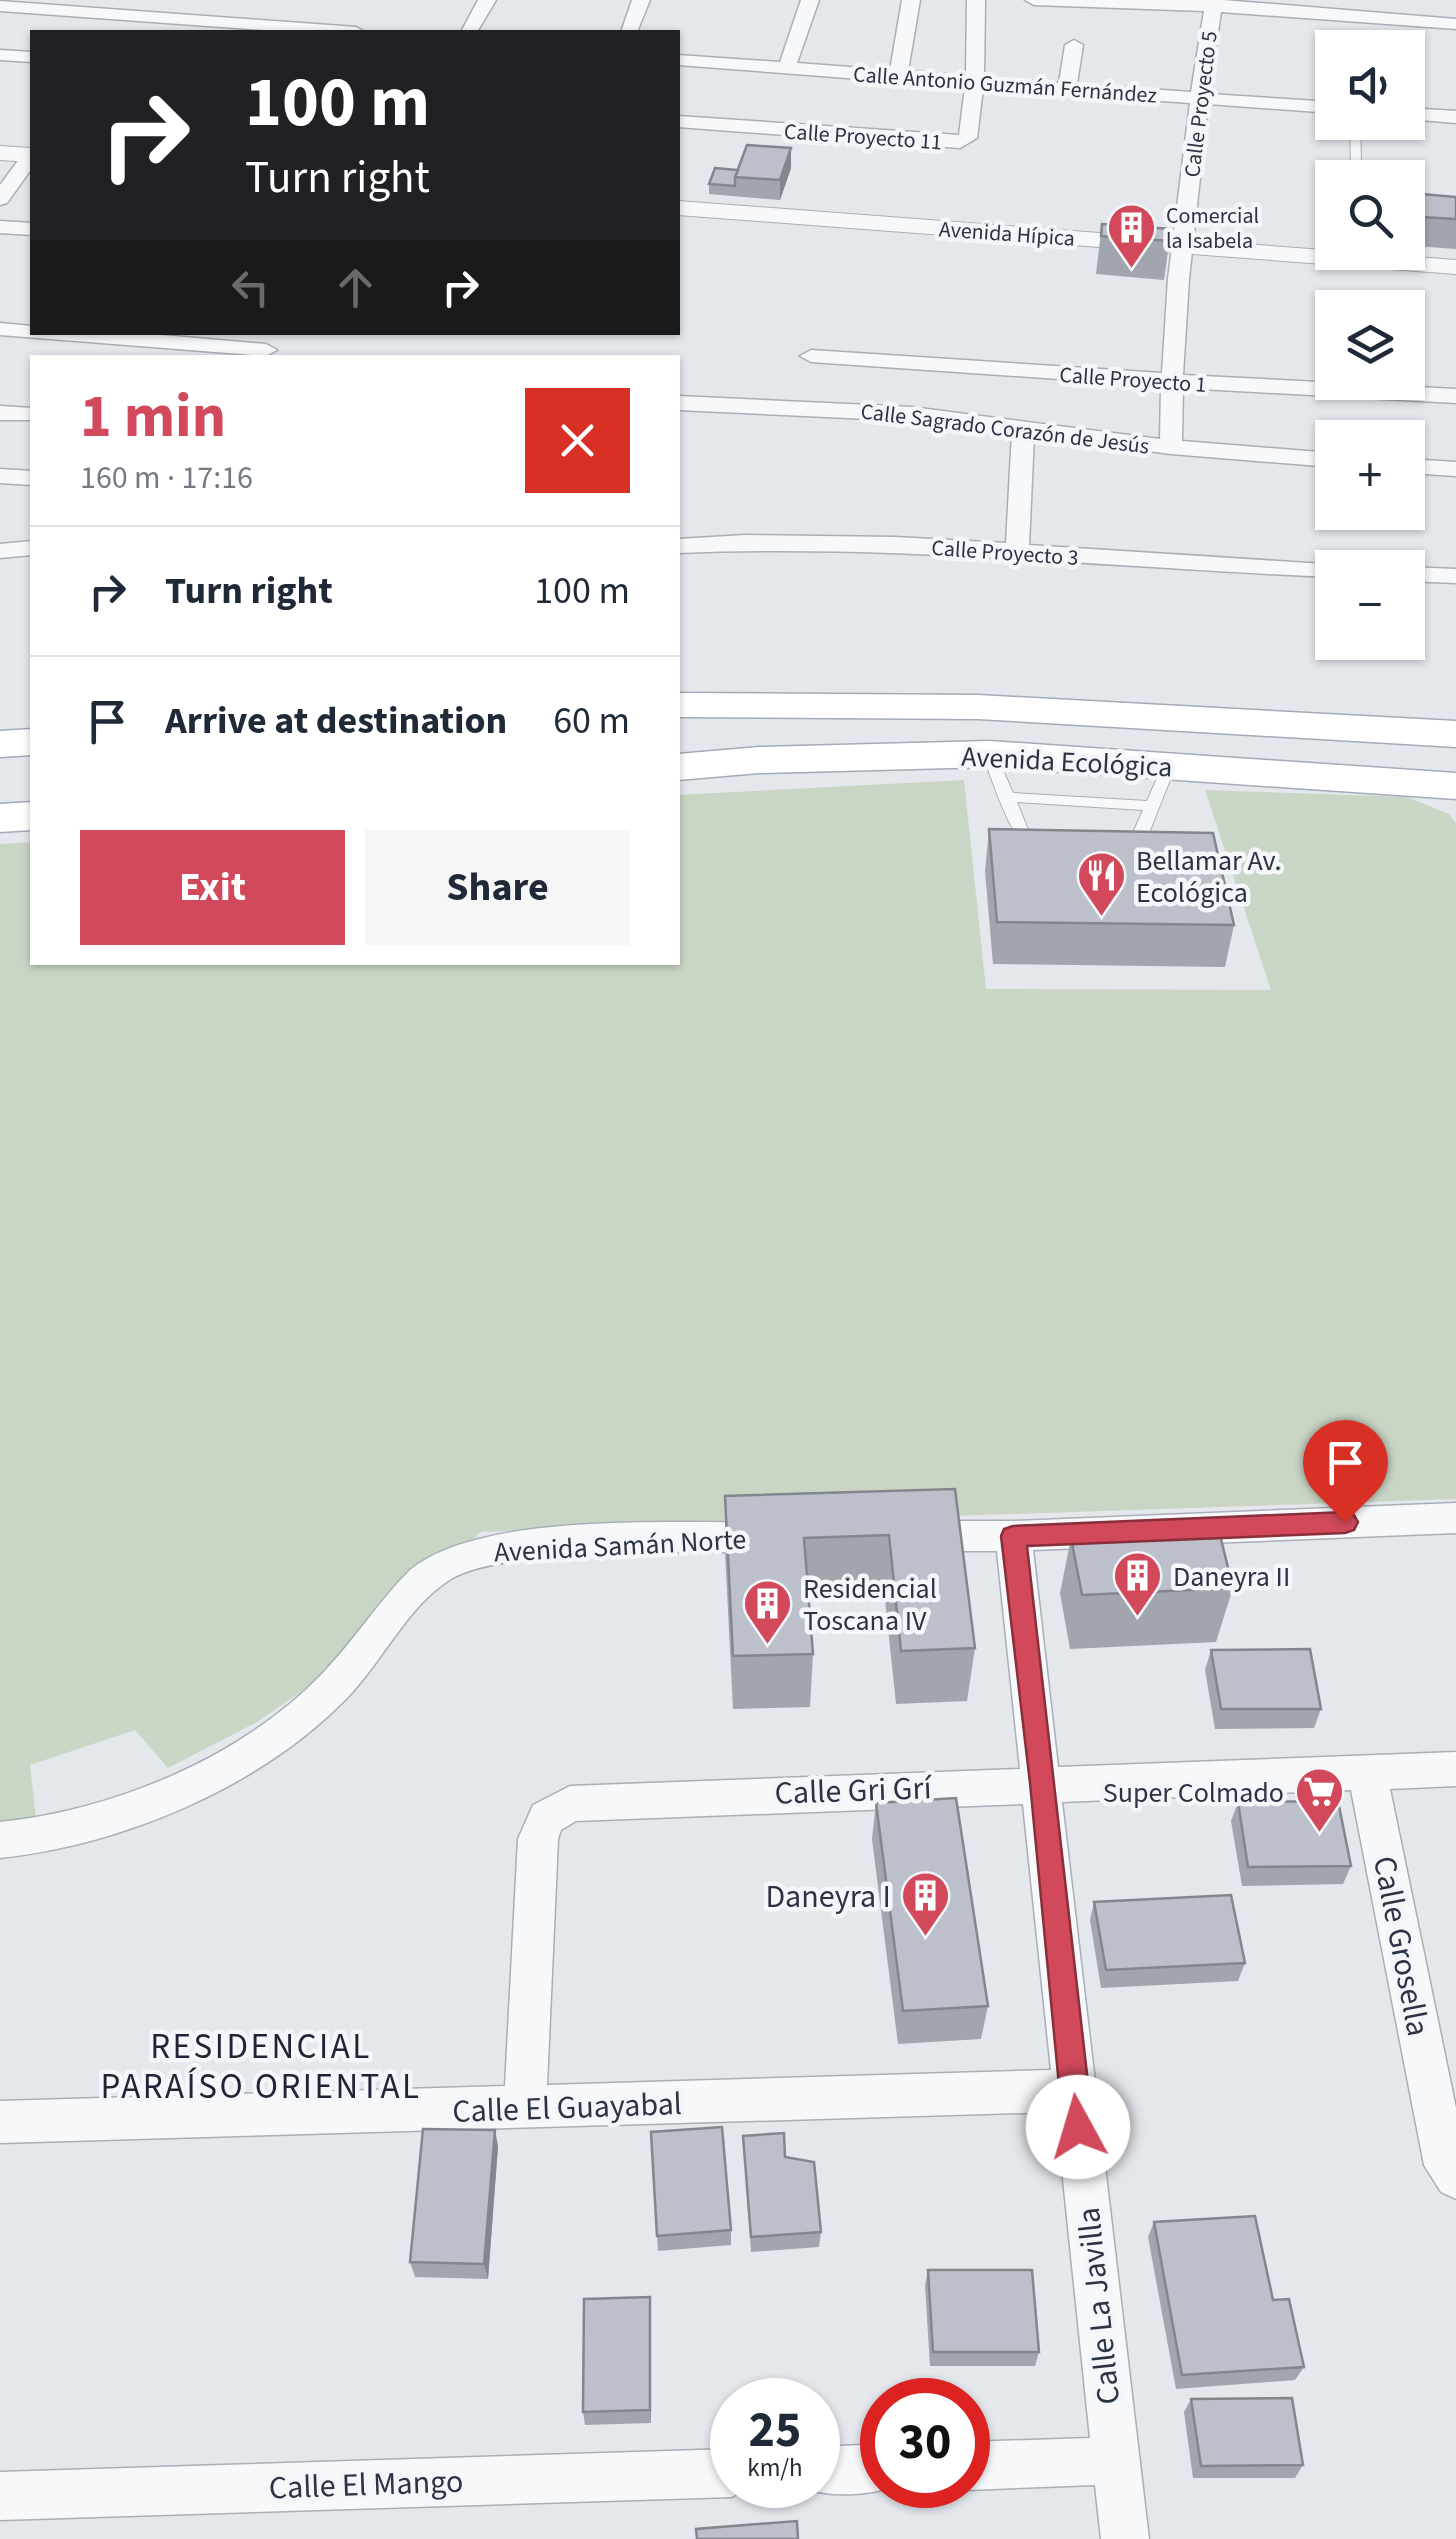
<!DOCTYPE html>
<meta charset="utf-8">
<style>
body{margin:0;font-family:"Source Sans 3",sans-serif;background:#f6f6f7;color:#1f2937;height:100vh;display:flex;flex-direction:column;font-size:38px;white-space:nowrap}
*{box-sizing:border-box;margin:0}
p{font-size:32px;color:#747a83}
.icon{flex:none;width:55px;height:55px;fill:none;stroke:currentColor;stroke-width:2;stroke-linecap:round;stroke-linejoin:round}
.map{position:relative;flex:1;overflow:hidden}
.panel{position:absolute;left:30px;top:355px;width:650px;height:610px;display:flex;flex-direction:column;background:#fff;border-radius:0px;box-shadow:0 2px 8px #0004}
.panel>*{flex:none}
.hud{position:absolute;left:30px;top:30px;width:650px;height:305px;border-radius:0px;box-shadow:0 2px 8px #0004;background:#202124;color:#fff;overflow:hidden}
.buttons{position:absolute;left:1315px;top:30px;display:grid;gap:20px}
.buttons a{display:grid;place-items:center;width:110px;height:110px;border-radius:0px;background:#fff;box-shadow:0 2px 8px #0004;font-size:50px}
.speed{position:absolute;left:710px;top:2378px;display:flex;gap:20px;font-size:50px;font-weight:700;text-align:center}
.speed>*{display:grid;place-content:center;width:130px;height:130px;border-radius:50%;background:#fff;box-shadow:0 2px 8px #0004;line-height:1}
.speed small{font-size:25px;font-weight:400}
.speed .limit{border:15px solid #d22;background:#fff;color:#111}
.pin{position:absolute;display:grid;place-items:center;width:85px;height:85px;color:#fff;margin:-102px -42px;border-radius:50% 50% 50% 0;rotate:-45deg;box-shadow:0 0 10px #0007}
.pin .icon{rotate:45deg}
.me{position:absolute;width:110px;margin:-55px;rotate:354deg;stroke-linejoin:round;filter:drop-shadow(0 0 8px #0008)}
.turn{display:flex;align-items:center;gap:35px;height:210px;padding:0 50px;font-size:45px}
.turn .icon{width:130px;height:130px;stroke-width:2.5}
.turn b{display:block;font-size:70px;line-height:85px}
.lanes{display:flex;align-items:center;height:95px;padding:0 50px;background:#0003;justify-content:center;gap:50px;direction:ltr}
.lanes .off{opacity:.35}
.round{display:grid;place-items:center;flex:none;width:105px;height:105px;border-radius:0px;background:#f6f6f7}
.summary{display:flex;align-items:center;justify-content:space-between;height:170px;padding:0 50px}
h1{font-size:60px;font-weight:700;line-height:75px;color:#d1495b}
.cta{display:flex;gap:20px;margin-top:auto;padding:20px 50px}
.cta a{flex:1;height:115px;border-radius:0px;background:#d1495b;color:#fff;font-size:40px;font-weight:700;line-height:115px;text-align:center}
.cta a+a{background:#f6f6f7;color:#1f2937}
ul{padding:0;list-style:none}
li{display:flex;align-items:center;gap:30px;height:130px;padding:0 50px;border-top:2px solid #e0e1e3}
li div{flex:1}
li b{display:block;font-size:38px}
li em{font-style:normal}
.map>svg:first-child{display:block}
</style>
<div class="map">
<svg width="1456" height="2539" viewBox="0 0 1456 2539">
<rect width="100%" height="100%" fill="#e4e7ec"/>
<polygon fill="#c9d6c5" points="964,780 986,989 1271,990 1205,790 1407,797 1449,814 1456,823 1456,1499 480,1532 405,1620 257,1722 168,1768 135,1730 30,1765 36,1819 0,1821 0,844 32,842 32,962 678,962 678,795"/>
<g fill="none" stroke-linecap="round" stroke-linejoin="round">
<defs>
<g id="service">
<polygon points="1350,122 1360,122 1361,165 1356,168 1351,165"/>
<path d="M989 750 996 754 1013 793 1147 801 1164 762 1169 761 1176 765 1147 838 1137 854 1132 856 1125 851 1143 810 1017 802 1031 837 1042 849 1035 854C1010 842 993 780 982 754Z"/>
</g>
<g id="minor">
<polygon points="478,0 496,0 477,32 461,32"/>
<polygon points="632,0 650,0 637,32 621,32"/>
<path d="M801 0H819L797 63 890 70 902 0H920L908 71 966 76 967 0H985L984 77 1059 83 1065 45 1074 40 1083 45 1077 84 1191 92 1204 11 1034 5 1025 0H1223L1456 19V29L1221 12 1209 94 1332 102V113L1208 104 1189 279 1183 375 1456 389V403L1183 388 1182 441 1332 453V467L1171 454 1034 436 1029 545 1340 565 1342 568H1332V577C1113 568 897 544 678 553V539L745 535 895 537 1006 543 1012 433 912 421 678 410V396L912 407 1160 439 1161 386 811 362 800 356 811 350 1162 373 1168 279 1190 103 983 88 977 138 960 148 678 127V116L959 135 965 87 678 65V55L780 62Z"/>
<polygon points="0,1 356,27 365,32 291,32 0,11"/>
<polygon points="0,50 32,52 32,62 0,60"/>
<polygon points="1408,108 1456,111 1456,123 1408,119"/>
<polygon points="32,149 32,168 7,203 0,205 0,185 25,151"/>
<polygon points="0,221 32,223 32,235 0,233"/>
<polygon points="0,323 32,326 32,332 127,332 266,344 277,350 266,356 0,335"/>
<polygon points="0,406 32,408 32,420 0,420"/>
<polygon points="1408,459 1456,462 1456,476 1408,473"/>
<polygon points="0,469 32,471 32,485 0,483"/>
<polygon points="32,541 32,555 0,558 0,544"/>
<polygon points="1408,567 1456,569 1456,583 1408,581"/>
<path d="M1456 1503V1533L1033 1550 1058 1767 1456 1752V1786L1390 1789 1456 2108V2199L1441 2192 1424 2165 1351 1790 1062 1802 1149 2539H1101L1095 2485 968 2490 957 2485H968V2442L1090 2438 1056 2112 0 2143V2101L505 2086 518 1839 533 1805 570 1786 1020 1769 997 1551H916L903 1546 898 1536 903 1526 916 1521H1013ZM1023 1804 1051 2070 547 2085 558 1839 561 1830 576 1821Z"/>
<path d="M767 1522 780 1527 785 1537 780 1547 767 1552C696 1553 507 1546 451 1579 407 1606 382 1663 346 1699 259 1788 122 1845 0 1858V1822C115 1810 240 1758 321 1675 353 1642 378 1602 410 1570 481 1511 675 1524 767 1522Z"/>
<path d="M882 2444V2485H898C870 2496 829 2498 801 2487L818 2485V2447Z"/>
<polygon points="732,2449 732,2485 751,2485 732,2497 0,2520 0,2472"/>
</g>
<g id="tertiary">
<polygon points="0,146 32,148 32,162 0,160"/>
<polygon points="678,201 1456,260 1456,274 678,215"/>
</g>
<g id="primary">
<polygon points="678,693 978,695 1456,721 1456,747 978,719 678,717"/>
<polygon points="32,729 32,755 0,757 0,731"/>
<polygon points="989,741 1456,773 1456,799 989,767 759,773 678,780 678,754 759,747"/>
<polygon points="32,802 32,830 0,832 0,804"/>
</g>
</defs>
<use href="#service" stroke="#a9aeb7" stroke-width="2"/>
<use href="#minor" stroke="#a9aeb7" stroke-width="3"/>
<use href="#tertiary" stroke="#a9aeb7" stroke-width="2"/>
<use href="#primary" stroke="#a3abb8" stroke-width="3"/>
<use href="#service" fill="#f7f8fa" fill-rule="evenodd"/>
<use href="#minor" fill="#f7f8fa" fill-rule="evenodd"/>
<use href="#tertiary" fill="#f7f8fa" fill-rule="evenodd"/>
<use href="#primary" fill="#fff" fill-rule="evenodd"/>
</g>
<g fill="#a1a5ae">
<polygon points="791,148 791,168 780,200 709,194 709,184 738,170"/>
<polygon points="1421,194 1456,197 1456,249 1415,246 1414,223"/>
<polygon points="1102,224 1171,229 1164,280 1096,274"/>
<polygon points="989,829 1234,925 1225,967 993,964 985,871"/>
<polygon points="955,1489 975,1648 967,1701 896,1704 884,1590 809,1593 813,1654 810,1707 733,1709 725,1552 725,1496"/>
<polygon points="1071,1538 1233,1588 1216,1642 1070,1649 1060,1593"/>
<polygon points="1211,1650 1321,1709 1314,1728 1215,1729 1205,1670"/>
<polygon points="1238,1802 1351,1866 1343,1884 1242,1886 1231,1821"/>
<polygon points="876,1803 988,2006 981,2039 898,2044 872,1839"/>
<polygon points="1094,1902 1245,1963 1238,1981 1101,1988 1090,1920"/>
<polygon points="651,2132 731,2230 731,2245 658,2251"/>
<polygon points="743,2136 785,2157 821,2232 819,2247 751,2252"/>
<polygon points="498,2146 488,2279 415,2277 410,2262"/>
<polygon points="1154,2222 1273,2300 1304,2367 1295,2380 1176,2389 1148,2237"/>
<polygon points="928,2270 1039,2352 1035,2366 930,2366 925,2285"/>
<polygon points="650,2297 651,2423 585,2425 583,2412"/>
<polygon points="1191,2399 1303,2465 1295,2478 1193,2478 1184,2412"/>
</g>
<g fill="#83868d">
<polygon points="791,148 791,168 780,200 780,180"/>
<polygon points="495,2130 498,2146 488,2279 484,2264"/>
<polygon points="650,2297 651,2312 651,2423 650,2410"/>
</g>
<g fill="#bbc0ca" stroke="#83868d" stroke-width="2.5">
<polygon points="747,145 791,148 780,180 735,177"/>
<polygon points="715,168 738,170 735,177 735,186 709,184"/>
<polygon points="1421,194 1456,197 1456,219 1422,217"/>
<polygon points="1102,224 1171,229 1170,241 1101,236"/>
<polygon points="989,829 1213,833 1234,925 997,922"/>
<polygon points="955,1489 975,1648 901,1651 889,1535 804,1538 813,1654 733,1656 725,1496"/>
<polygon points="1219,1531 1233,1588 1082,1595 1071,1538"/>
<polygon points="1310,1649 1321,1709 1221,1709 1211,1650"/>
<polygon points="956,1798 988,2006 903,2011 876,1803"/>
<polygon points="1338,1801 1351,1866 1248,1867 1238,1802"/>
<polygon points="1231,1895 1245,1963 1106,1970 1094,1902"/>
<polygon points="722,2127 731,2230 657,2236 651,2132"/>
<polygon points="423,2129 495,2130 484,2264 410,2262"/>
<polygon points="784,2133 785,2157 814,2162 821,2232 751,2237 743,2136"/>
<polygon points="1255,2216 1273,2300 1289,2299 1304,2367 1182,2375 1154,2222"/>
<polygon points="928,2270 1032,2270 1039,2352 933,2352"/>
<polygon points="650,2297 650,2410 583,2412 584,2299"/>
<polygon points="1292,2398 1303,2465 1201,2466 1191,2399"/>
<polygon points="797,2521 798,2539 697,2539 696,2529"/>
</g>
<polygon fill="#d1495b" stroke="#882f3b" stroke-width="2.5" points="1345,1512 1354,1515 1358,1522 1354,1530 1345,1533 1027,1546 1093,2127 1088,2137 1078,2142 1067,2137 1063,2127 1030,1783 1001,1536 1004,1529 1013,1526"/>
<defs>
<symbol id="building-pin" viewBox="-11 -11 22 30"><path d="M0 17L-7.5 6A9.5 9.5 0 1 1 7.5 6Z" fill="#d1495b" stroke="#f4f6f9"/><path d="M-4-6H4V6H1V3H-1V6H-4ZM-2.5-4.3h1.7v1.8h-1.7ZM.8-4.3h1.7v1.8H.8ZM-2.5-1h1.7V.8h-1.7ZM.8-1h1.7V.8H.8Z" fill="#fff"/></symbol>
<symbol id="restaurant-pin" viewBox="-11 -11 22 30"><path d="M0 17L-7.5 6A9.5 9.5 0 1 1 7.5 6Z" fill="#d1495b" stroke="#f4f6f9"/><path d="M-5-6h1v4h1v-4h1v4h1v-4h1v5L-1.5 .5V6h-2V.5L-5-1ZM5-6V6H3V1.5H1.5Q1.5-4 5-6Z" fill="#fff"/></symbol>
<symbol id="supermarket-pin" viewBox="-11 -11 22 30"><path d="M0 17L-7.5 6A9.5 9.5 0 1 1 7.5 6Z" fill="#d1495b" stroke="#f4f6f9"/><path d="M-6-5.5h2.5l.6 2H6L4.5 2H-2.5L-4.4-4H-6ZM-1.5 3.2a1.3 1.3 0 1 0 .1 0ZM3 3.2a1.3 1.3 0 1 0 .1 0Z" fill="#fff"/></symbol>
</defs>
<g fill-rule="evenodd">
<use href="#building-pin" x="1104" y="200" width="55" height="75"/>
<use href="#restaurant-pin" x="1074" y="848" width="55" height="75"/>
<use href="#building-pin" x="1110" y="1548" width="55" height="75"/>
<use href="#building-pin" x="740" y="1576" width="55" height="75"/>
<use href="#supermarket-pin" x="1292" y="1764" width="55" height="75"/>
<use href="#building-pin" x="898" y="1868" width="55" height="75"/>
</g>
<g text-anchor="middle" stroke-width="9" stroke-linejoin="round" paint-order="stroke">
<g font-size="22" fill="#2b3445" stroke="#f4f6f9">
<text transform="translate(1005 84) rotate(4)" y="8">Calle Antonio Guzmán Fernández</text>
<text transform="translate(1200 104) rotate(-83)" y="8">Calle Proyecto 5</text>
<text transform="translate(863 136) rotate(4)" y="8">Calle Proyecto 11</text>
<text transform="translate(1007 233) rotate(4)" y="8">Avenida Hípica</text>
<text transform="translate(1133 379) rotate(4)" y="8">Calle Proyecto 1</text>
<text transform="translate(1005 428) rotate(7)" y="8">Calle Sagrado Corazón de Jesús</text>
<text transform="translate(1005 552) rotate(4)" y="8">Calle Proyecto 3</text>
</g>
<g font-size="22" fill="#2b3445" stroke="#f4f6f9" text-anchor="start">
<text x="1166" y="223">Comercial<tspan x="1166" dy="25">la Isabela</tspan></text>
</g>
<g font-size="28" fill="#2b3445" stroke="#f4f6f9">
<text transform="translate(1067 761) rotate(3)" y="10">Avenida Ecológica</text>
<text transform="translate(620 1545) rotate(-3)" y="10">Avenida Samán Norte</text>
</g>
<g font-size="28" fill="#2b3445" stroke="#f4f6f9" text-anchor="start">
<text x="1136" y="870">Bellamar Av.<tspan x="1136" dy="32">Ecológica</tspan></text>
<text x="1173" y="1586">Daneyra II</text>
<text x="803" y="1598">Residencial<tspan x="803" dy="32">Toscana IV</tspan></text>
<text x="1284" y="1802" text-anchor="end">Super Colmado</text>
</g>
<g font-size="32" fill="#2b3445" stroke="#f4f6f9">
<text transform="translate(853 1790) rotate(-2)" y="11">Calle Gri Grí</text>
<text transform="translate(1402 1946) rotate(79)" y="11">Calle Grosella</text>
<text transform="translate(567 2107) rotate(-2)" y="11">Calle El Guayabal</text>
<text transform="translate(1098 2306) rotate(-96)" y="11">Calle La Javilla</text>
<text transform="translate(366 2484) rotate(-2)" y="11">Calle El Mango</text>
</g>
<g font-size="32" fill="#2b3445" stroke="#f4f6f9" text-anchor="end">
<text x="891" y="1907">Daneyra I</text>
</g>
<g font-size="35" letter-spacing="2.5" fill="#1d2536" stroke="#f4f6f9">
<text x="261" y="2058">RESIDENCIAL<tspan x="261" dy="40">PARAÍSO ORIENTAL</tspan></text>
</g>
</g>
</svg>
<div class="buttons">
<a><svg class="icon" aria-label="sound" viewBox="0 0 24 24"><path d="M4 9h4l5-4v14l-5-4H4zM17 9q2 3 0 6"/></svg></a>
<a><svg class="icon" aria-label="search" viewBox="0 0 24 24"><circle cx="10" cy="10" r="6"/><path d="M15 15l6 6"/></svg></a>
<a><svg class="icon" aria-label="layers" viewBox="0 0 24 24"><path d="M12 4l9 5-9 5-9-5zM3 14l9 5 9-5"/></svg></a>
<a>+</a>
<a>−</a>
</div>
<div class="speed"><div>25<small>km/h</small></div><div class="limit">30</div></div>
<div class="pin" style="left:1345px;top:1522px;background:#d93025"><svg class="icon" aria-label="arrive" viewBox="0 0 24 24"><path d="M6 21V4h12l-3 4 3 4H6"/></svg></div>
<svg class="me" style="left:1078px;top:2127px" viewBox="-20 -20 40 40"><circle r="19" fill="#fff"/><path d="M0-13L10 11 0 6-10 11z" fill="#d1495b"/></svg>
<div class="hud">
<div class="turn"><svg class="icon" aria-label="right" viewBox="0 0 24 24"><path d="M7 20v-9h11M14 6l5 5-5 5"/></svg><div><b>100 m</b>Turn right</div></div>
<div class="lanes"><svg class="icon off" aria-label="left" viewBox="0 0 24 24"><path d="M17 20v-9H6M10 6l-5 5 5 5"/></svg><svg class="icon off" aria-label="ahead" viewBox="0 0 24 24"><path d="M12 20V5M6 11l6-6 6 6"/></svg><svg class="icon" aria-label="right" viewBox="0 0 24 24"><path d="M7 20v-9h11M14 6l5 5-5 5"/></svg></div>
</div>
<section class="panel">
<div class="summary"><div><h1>1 min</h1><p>160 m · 17:16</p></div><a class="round" style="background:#d93025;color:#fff"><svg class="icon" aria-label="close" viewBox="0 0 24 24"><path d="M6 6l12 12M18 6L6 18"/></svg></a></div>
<ul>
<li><svg class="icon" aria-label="right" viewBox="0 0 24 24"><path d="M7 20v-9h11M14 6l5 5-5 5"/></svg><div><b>Turn right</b></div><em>100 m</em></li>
<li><svg class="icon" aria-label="arrive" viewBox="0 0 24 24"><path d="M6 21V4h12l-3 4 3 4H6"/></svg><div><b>Arrive at destination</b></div><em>60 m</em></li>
</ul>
<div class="cta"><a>Exit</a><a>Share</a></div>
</section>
</div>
